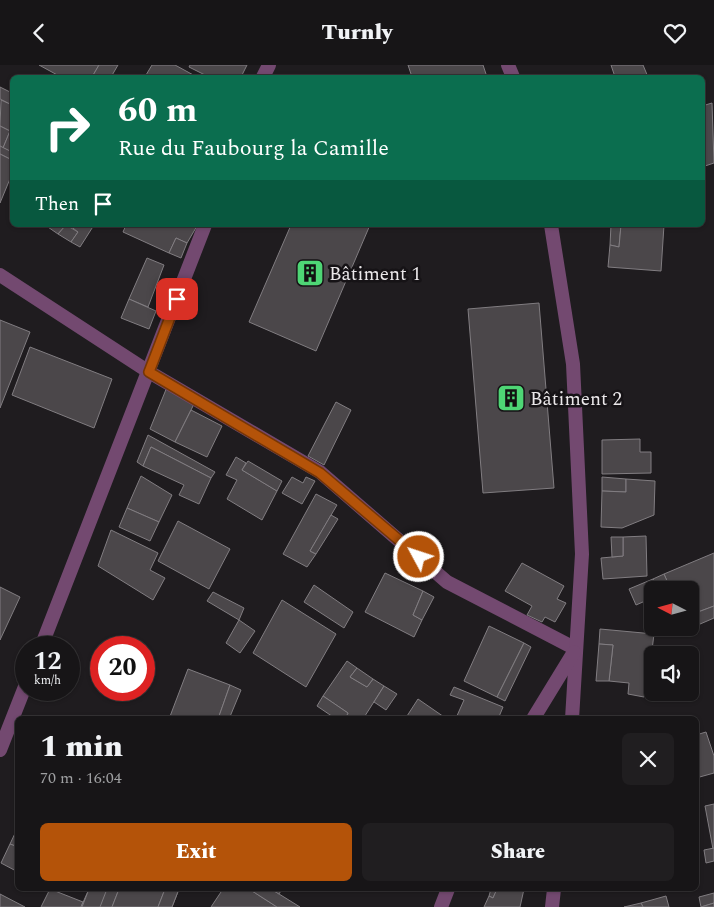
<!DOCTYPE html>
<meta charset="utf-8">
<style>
body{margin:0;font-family:Spectral,serif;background:#201e20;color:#f1f3f6;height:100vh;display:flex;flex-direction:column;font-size:19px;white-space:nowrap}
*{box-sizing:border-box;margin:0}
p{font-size:16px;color:#9e9fa1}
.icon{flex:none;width:28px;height:28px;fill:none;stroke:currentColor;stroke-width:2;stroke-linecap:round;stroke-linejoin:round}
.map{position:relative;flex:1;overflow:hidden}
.drawer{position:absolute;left:15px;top:651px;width:684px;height:175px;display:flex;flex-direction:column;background:#171517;border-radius:8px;box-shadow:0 1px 4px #0004,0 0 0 1px #363436}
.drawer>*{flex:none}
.guide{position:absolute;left:10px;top:10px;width:695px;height:152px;border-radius:8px;box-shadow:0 1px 4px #0004,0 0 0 1px #363436;background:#0b6e4f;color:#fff;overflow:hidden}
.needle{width:32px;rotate:276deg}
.fabs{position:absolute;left:644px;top:516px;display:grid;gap:10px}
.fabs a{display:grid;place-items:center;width:55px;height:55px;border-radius:8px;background:#171517;box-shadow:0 1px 4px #0004,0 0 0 1px #363436;font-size:25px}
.speed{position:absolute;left:15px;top:571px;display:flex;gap:10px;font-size:25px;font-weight:700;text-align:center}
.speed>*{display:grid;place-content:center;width:65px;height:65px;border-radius:50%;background:#171517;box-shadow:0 1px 4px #0004,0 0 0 1px #363436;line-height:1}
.speed small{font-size:12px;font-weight:400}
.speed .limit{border:8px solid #d22;background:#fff;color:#111}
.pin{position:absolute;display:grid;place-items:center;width:42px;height:42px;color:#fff;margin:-21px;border-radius:10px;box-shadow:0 2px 8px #0006}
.me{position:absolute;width:55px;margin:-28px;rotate:310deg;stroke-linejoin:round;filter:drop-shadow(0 0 4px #0008)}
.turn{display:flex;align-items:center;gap:18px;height:105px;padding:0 25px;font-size:22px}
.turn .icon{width:65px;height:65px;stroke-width:2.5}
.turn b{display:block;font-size:35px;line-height:42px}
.then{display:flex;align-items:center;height:48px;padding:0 25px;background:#0003;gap:10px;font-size:19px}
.round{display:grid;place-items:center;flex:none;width:52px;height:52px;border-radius:8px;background:#201e20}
.overview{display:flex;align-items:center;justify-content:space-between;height:85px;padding:0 25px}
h1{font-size:30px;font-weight:800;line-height:38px}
.action{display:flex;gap:10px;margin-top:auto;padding:10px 25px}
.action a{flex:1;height:58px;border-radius:8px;background:#b45309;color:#fff;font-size:20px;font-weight:800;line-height:58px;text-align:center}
.action a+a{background:#201e20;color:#f1f3f6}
header{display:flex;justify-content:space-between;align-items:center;height:65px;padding:0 25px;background:#171517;font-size:22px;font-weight:800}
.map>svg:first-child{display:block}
</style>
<header><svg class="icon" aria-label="back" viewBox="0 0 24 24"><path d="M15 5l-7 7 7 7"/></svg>Turnly<svg class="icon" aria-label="heart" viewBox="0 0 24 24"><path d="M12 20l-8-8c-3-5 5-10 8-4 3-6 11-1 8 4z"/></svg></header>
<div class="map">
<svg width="714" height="842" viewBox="0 0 714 842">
<rect width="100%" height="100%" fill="#1f1c1f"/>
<g fill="#4b474a" stroke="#817d81">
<polygon points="39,0 99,0 92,12 61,12"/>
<polygon points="99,0 118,0 111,12 92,12"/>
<polygon points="152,0 175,0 197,12 151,12 146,10"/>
<polygon points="190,0 247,0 241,12 209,12 189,2"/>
<polygon points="408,0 483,0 487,12 412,12"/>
<polygon points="611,0 643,0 648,12 615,12"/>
<polygon points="0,22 12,28 12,40 0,34"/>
<polygon points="1,35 12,40 12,67 0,61"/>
<polygon points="712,38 714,98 702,102 702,41"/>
<polygon points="0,61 10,66 3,83 0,81"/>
<polygon points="10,66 12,67 12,87 3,83"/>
<polygon points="0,81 12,87 12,95 0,89"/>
<polygon points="0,89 12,95 12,109 0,138"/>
<polygon points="45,160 66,160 58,169"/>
<polygon points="66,160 78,167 71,177 58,169"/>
<polygon points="69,160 94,160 80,182 71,177 78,167"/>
<polygon points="126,160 195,160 197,161 187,178 176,173 169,188 123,167"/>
<polygon points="291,160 370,160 316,286 249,257"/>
<polygon points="611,160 621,160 619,182 610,180"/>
<polygon points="621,160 664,160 661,206 608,202 610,180 619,182"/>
<polygon points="176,173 187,178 181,193 169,188"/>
<polygon points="147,193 164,200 148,242 129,234"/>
<polygon points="129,234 156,246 149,264 121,253"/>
<polygon points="539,238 554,423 483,428 468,244"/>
<polygon points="0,255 30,267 0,343"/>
<polygon points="30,282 112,314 94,363 12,330"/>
<polygon points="167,322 194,339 175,377 150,364"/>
<polygon points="336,337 351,345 324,400 308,391"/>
<polygon points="191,345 222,361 207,392 175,377"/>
<polygon points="148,370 215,407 211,413 151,382 143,401 137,397"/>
<polygon points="640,374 640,387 651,387 651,408 602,409 602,375"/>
<polygon points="151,382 211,413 199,439 179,430 184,420 143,401"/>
<polygon points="236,392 246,398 242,405 277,426 262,455 227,434 237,415 226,410"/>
<polygon points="248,396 282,416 277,426 242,405"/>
<polygon points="141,411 172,430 159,457 127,443"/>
<polygon points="292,412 303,418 306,412 315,416 302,439 282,428"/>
<polygon points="602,412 626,414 626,427 602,426"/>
<polygon points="626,414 655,416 654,450 622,463 601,462 602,426 626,427"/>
<polygon points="316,429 337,440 310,486 316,489 307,502 283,489"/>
<polygon points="127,443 159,457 150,476 119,462"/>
<polygon points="331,450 338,454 316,489 310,486"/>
<polygon points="178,456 230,484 209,524 158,496"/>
<polygon points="111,465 158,488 150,505 165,513 153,535 98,501"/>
<polygon points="646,471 647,511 603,514 601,493 623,491 623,472"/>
<polygon points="611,472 623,472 623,491 612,492"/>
<polygon points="714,488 714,541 690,550 690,525 671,525 664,509"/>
<polygon points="522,498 564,521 557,534 566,538 555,557 545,552 542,557 527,550 532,541 505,526"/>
<polygon points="385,508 423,526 413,550 422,555 414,572 365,547"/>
<polygon points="664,509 671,525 658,525 653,514"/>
<polygon points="653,514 658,525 652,525 652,533 636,540 629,524"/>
<polygon points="314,520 353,547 344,563 304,537"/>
<polygon points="0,522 20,532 0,575"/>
<polygon points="423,526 434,532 422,555 413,550"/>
<polygon points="213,527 244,543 239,555 207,536"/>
<polygon points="282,535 336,569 306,622 253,588"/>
<polygon points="714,541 714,553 677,569 675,562 690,562 690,550"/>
<polygon points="239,555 255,566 240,588 226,578"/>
<polygon points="489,561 524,578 497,632 464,616"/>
<polygon points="600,564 654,569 652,585 677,588 676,590 652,590 652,621 646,620 644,632 628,629 629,618 609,616 613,580 599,579"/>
<polygon points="524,578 531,582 505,636 497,632"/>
<polygon points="599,579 613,580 609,616 596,616"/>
<polygon points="347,596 357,603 350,612 367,622 373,614 384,621 363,654 345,654 348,648 323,631"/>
<polygon points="357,603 373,614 367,622 350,612"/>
<polygon points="188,604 230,620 218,654 169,654"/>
<polygon points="230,620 241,625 229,654 218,654"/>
<polygon points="384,621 397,629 386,645 374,637"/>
<polygon points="454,622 503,642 498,654 456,653 464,635 450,630"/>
<polygon points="323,631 348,648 345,654 336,654 317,641"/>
<polygon points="418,634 447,654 410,654 407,651"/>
<polygon points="706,667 714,691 714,708 696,713 696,670"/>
<polygon points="714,739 714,783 713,784 705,741"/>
<polygon points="18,762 18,782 10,779"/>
<polygon points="10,779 18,782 18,807 1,798"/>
<polygon points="714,783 714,796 706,798 704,785"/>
<polygon points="50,824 83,837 81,842 41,842"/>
<polygon points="89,824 107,824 100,842 81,842"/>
<polygon points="89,824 179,824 172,842 82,842"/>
<polygon points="107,824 119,824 112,842 100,842"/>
<polygon points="119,824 165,824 158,842 112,842"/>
<polygon points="165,824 179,824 172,842 158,842"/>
<polygon points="223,824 249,824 277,842 211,842"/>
<polygon points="249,824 271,824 300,842 277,842"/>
<polygon points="271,824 282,824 279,829"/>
<polygon points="491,824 497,824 493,833 489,831"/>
<polygon points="497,824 524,824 520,842 484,842 489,831 493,833"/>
<polygon points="714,828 714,838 701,842 699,832"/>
<polygon points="0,829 25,842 0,842"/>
<polygon points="666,831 669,842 643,842 641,838"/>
<polygon points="641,838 643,842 624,842"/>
<polygon points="714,838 714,842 701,842"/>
</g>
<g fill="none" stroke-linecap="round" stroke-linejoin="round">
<polyline stroke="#734970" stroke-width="14" points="149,307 320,407 447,517 576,584"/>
<g stroke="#734970" stroke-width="14">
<polyline points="508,0 513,12"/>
<polyline points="263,12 269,0"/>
<polyline points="551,160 573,299 582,489 572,654"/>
<polyline points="0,210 149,307"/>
<polyline points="41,582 205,160"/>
<polyline points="533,654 574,587"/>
<polyline points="0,685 26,619"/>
<polyline points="441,842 448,824"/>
<polyline points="552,842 554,824"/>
</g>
</g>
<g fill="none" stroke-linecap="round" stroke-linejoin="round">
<defs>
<polyline id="route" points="177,234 149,307 320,408 419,492"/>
</defs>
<use href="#route" stroke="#753606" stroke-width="12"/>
<use href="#route" stroke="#b45309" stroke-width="9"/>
</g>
<defs>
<symbol id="building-square" viewBox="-11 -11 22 22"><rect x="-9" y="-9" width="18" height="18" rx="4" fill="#4ed675" stroke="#161316"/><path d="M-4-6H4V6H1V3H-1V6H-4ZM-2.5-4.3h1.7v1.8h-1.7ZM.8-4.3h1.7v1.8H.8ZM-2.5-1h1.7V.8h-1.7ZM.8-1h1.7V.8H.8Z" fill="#111"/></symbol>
</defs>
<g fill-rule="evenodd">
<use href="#building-square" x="294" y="192" width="32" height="32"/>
<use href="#building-square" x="495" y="317" width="32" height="32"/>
</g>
<g text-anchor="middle" stroke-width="5" stroke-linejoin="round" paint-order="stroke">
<g font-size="19" fill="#ebe8ea" stroke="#161316" text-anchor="start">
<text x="329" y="215">Bâtiment 1</text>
<text x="530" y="340">Bâtiment 2</text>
</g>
</g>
</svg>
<div class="fabs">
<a><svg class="needle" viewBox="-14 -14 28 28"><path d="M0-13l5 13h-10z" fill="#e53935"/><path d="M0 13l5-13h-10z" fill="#9e9fa1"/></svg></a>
<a><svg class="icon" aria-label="sound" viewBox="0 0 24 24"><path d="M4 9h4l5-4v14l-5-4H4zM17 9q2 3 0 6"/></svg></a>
</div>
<div class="speed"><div>12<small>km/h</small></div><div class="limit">20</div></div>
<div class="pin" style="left:177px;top:234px;background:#d93025"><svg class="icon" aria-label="arrive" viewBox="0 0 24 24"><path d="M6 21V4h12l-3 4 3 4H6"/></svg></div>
<svg class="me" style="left:419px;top:492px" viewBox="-20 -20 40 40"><circle r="17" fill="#b45309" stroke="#fff" stroke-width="3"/><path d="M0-11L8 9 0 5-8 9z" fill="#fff"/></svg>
<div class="guide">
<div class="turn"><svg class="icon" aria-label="right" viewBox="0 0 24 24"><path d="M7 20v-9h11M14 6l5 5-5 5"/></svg><div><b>60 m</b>Rue du Faubourg la Camille</div></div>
<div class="then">Then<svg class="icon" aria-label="arrive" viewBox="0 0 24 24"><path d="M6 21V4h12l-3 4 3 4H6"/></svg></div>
</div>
<section class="drawer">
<div class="overview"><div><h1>1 min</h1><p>70 m · 16:04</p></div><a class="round"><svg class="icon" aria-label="close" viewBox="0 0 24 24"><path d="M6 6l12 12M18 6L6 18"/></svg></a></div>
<div class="action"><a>Exit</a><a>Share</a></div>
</section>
</div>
